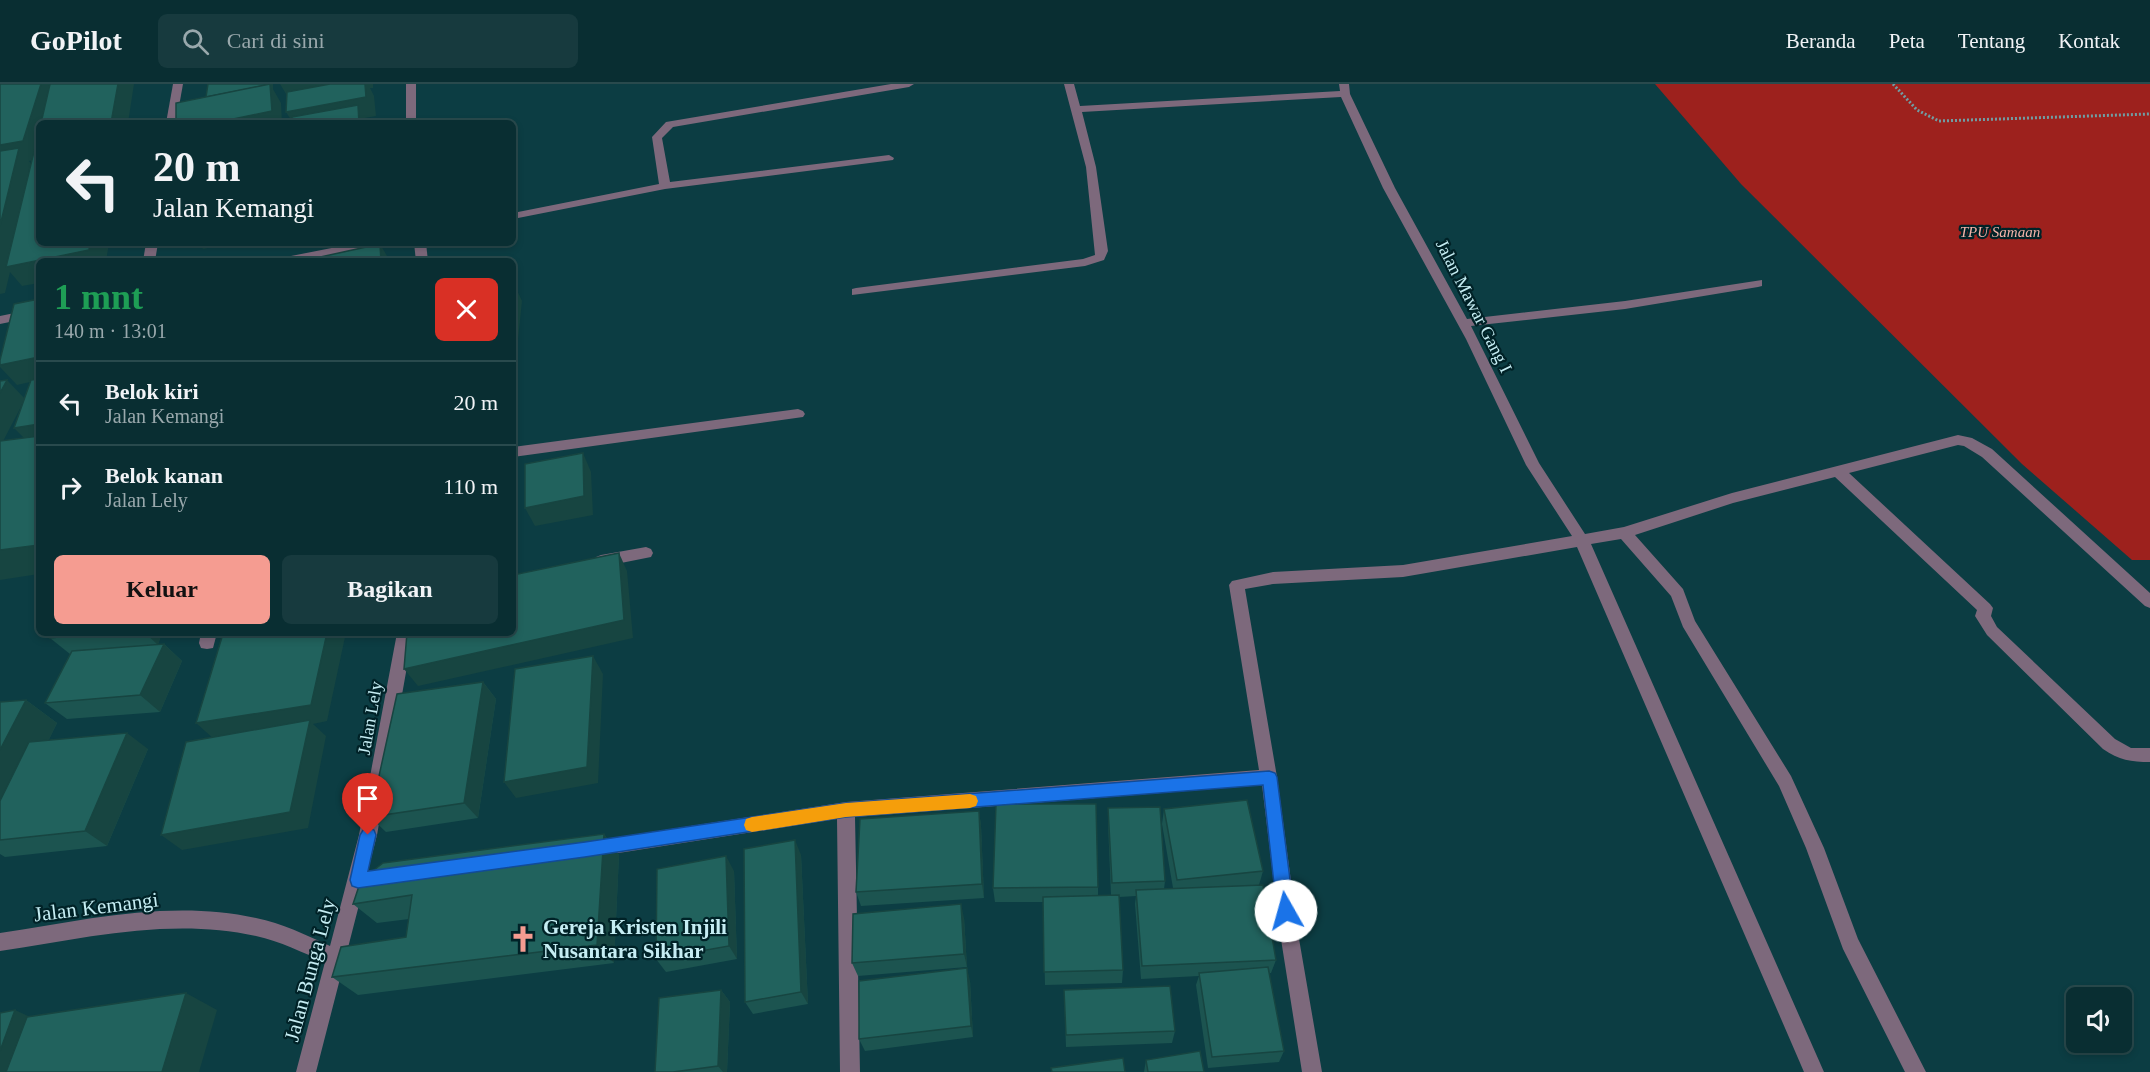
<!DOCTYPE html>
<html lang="id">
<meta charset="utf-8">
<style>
body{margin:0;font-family:"Times New Roman",serif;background:#173a3e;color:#f1f3f6;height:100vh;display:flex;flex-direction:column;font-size:22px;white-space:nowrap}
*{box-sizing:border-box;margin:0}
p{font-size:20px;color:#99a8ac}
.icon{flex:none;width:33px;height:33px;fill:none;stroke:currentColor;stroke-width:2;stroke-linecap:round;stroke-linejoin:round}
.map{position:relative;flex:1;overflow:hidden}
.drawer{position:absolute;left:36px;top:174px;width:480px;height:378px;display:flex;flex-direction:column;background:#092e32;border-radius:9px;box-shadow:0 3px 9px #0003,0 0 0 2px #294a4d}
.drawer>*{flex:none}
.top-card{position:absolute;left:36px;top:36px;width:480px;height:126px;border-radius:9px;box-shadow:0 3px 9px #0003,0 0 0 2px #294a4d;background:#092e32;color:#f1f3f6;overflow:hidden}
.fabs{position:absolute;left:2066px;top:903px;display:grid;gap:12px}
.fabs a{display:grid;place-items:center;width:66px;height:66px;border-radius:9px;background:#092e32;box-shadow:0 3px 9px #0003,0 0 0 2px #294a4d;font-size:30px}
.pin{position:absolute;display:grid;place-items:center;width:51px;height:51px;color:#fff;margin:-62px -26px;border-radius:50% 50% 50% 0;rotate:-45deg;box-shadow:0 0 6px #0007}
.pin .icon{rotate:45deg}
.me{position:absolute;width:66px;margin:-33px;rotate:353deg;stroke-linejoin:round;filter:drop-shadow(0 0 4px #0008)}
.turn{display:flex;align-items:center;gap:21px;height:126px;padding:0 18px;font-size:27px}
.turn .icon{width:78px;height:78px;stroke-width:2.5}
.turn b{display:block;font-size:42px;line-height:51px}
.round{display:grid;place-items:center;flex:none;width:63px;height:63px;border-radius:9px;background:#173a3e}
.headline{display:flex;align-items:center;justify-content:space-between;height:102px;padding:0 18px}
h1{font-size:36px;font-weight:800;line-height:45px;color:#1e9e55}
.cta{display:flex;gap:12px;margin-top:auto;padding:12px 18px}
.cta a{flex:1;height:69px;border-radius:9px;background:#f59c91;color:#111;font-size:24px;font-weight:800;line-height:69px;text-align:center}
.cta a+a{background:#173a3e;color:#f1f3f6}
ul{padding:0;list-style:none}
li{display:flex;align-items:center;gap:18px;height:84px;padding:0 18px;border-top:2px solid #294a4d}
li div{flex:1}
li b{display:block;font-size:22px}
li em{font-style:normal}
header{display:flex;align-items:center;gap:36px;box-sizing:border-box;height:84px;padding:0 30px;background:#092e32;border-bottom:2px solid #294a4d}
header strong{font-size:28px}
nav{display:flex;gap:33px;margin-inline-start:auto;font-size:21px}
.search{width:420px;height:54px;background:#173a3e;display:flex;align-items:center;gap:15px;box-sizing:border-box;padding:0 21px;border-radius:9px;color:#99a8ac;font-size:22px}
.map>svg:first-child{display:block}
</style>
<header>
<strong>GoPilot</strong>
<div class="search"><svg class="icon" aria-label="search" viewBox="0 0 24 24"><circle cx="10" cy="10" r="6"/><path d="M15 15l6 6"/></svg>Cari di sini</div>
<nav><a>Beranda</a><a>Peta</a><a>Tentang</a><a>Kontak</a></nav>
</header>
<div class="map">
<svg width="2150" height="988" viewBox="0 0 2150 988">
<rect width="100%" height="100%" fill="#0c3d43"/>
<polygon fill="#9d211d" points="1655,0 2150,0 2150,476 2132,476 2022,380 1741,100"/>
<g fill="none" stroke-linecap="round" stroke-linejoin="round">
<polyline stroke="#719da3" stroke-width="3" stroke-dasharray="2 2" stroke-linecap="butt" points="1893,0 1917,26 1939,37 2150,30"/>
<g fill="#7d697c" fill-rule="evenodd">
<polygon points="173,0 183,0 176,39 166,39"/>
<rect x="406" y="0" width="10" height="39"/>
<polygon points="891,0 914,0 909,3 673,43 662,54 670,98 889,71 894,74 893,76 665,105 513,135 513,129 659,100 652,53 666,38"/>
<path d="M1064 0H1074L1080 22 1340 7 1339 0H1349L1350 10 1395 104 1467 235 1625 217 1762 196V202L1758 203 1625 225 1471 242 1539 379 1585 450 1624 443 1732 409 1958 351 1972 354 1992 365 2150 509V524L2145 522 1982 373 1964 362 1958 361 1849 389 1990 520 1993 524 1991 532 1997 543 2115 655 2131 664H2150V678C2131 678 2119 676 2103 665L1987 551 1975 532 1977 526 1835 393 1733 419 1635 451 1683 505 1695 537 1791 692 1824 764 1858 855 1926 988H1905L1843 865 1806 764 1779 702 1683 543 1671 512 1621 455 1591 460 1824 988H1804L1577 463 1403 493 1273 500 1245 505 1277 693 1298 849 1322 988H1302L1280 849 1262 701 855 733 860 988H840L837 735 593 773 587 771 584 765 587 759 593 757 846 718 1259 686 1229 501 1232 497 1273 488 1403 481 1572 452 1526 381 1466 255 1383 104 1341 13 1082 28 1096 83 1108 167 1104 176 1085 182 852 211V205L856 204 1083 175 1095 171 1086 83Z"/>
<polygon points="146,159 158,159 155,177 143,177"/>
<polygon points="357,159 380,159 374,163 304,177 280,177 286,173"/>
<polygon points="414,159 426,159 428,177 416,177"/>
<polygon points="39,224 39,232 0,240 0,232"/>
<polygon points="798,325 803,327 805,330 803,333 513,373 513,363"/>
<polygon points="646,463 651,465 653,469 651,473 601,483 596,481 594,477 596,473 601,471"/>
<polygon points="201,549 217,549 213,564 207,565 201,564 199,559"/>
<path d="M397 549H413L377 751 316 988H296L325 878C303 869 280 857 256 852 171 833 85 854 0 867V849C85 836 171 815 256 834 282 839 306 851 330 862L359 751Z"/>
</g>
</g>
<g fill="#1c5450">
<polygon points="52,549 162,549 158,560 164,560 182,577 160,628 67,635 45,619 70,570 50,554"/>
<polygon points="483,598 496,615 478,734 386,748 370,733"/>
<polygon points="26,616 57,639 48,657 148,665 107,762 5,773 0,770 0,618"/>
<polygon points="1108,724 1165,797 1164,805 1173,804 1162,740 1164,725 1263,787 1259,801 1276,876 1271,889 1269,889 1284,967 1279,978 1208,984 1196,901 1199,892 1141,895 1135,820 1136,812 1119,813 1123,886 1122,899 1045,901 1043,818 995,818 993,804 1098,803 1098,812 1111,811 1108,739"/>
<polygon points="979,727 981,742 984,814 861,822 856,808"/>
<polygon points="604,750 619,771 614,879 358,911 332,893 406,853 409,835 377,839 353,820"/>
<polygon points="801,771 808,920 753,930 745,918"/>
<polygon points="734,787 737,875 666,888 656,875"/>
<polygon points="964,834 967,883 858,892 852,879"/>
<polygon points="970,897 973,953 865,967 859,955"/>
<polygon points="721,906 730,918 727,988 655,988"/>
<polygon points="1064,906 1175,947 1172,959 1066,963"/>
<polygon points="1146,976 1204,988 1144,988"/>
</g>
<g fill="#174541">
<polygon points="41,0 60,0 48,39 39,39 39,70 37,76 29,77 90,159 109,159 106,177 39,177 39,199 22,202 10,188 5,209 0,210 0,61"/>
<polygon points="118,0 134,0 128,39 111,39"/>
<polygon points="267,0 273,0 273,5 281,19 282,39 214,39"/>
<polygon points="280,0 373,0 373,4 370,4 374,12 376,32 365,34 368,39 293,39 286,28 291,18"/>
<polygon points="199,159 230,159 203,165"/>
<polygon points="380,160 390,177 381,177"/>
<polygon points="513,198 522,217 518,255 513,255"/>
<polygon points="39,273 39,296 17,301 0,283 0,281"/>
<polygon points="7,296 25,315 0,363 0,309"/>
<polygon points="39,340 39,362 33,363 14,344"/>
<polygon points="583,369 591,388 593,431 535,442 525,424"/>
<polygon points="39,461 39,490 0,496 0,466"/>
<polygon points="619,469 627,487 633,554 418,602 404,585"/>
<polygon points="145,549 162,549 158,561"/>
<polygon points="327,549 342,549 345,553 327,637 313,640 326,652 308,744 182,766 161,751 215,656 196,639"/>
<polygon points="164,560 182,577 160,628 140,611"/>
<polygon points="593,572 603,590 598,699 516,714 504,698"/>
<polygon points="483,598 496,615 478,734 464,719"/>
<polygon points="26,616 57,639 0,756 0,666"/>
<polygon points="127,649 148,665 107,762 85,747"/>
<polygon points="979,727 981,742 984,814 982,800"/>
<polygon points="604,750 619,771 614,879 597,861"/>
<polygon points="795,756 801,771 808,920 801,908"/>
<polygon points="726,772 734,787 737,875 729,862"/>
<polygon points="961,820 964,834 967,883 964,870"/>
<polygon points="967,884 970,897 973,953 971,942"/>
<polygon points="721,906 730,918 727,988 723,988 718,982"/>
<polygon points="186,909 217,926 199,988 162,988"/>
<polygon points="15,926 41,938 24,988 0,988 0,967"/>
</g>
<g fill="#21625d" stroke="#174541" stroke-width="1.5">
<polygon points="0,0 41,0 23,57 0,61"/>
<polygon points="50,0 118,0 111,39 41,39"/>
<polygon points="208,0 267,0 267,1 206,13"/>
<polygon points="270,0 272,27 214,39 176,39 176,19"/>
<polygon points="330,0 365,0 366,13 286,28 287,8"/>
<polygon points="358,21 359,39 292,39 292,33"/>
<polygon points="39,47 39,159 90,159 89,166 6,183"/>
<polygon points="19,64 0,142 0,67"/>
<polygon points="380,160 381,177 302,177"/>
<polygon points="39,215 39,273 0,281 0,276 14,220"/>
<polygon points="39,295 39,340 14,344 31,296"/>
<polygon points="7,296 0,309 0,297"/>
<polygon points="39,352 39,461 0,466 0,357"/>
<polygon points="583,369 584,412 525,424 525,380"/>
<polygon points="619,469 624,536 404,585 407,549 513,549 513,491"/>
<polygon points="52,549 90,549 50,554"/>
<polygon points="245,549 327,549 311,621 196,639 222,553"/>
<polygon points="164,560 140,611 45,619 72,567"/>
<polygon points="593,572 587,683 504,698 515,585"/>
<polygon points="483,598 464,719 370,733 397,610"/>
<polygon points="26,616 0,666 0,618"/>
<polygon points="310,636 290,728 161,751 186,658"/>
<polygon points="127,649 85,747 0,756 0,717 29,658"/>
<polygon points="1247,716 1263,787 1177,796 1164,725"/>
<polygon points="996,720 1096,720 1098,803 993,804"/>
<polygon points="1160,723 1165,797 1112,799 1108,724"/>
<polygon points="979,727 982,800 856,808 860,735"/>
<polygon points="604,750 597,861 332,893 341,863 406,853 412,811 353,820 361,796 383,779"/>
<polygon points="795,756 801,908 745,918 744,765"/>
<polygon points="726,772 729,862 656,875 657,785"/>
<polygon points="1263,801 1276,876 1142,882 1136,806"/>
<polygon points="1119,811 1123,886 1044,888 1043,813"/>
<polygon points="961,820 964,870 852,879 853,830"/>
<polygon points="1268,883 1284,967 1212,973 1199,889"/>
<polygon points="967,884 971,942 859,955 859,897"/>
<polygon points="1170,902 1175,947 1066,951 1064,906"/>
<polygon points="721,906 718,982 673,988 655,988 659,914"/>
<polygon points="186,909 162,988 6,988 27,933"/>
<polygon points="15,926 0,967 0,929"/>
<polygon points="1200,967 1204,988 1148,988 1146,976"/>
<polygon points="1123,974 1125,988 1052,988 1051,984"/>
</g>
<polygon fill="#1a73e8" stroke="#114b97" stroke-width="1.5" points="1269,687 1275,689 1277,693 1294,827 1292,833 1286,835 1280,833 1277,827 1263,701 846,733 585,773 358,804 352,802 350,796 360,751 363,746 368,744 374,746 376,751 368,787 585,758 846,719"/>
<polygon fill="#f59e0b" points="970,710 976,712 978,717 976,722 970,724 846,733 752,748 746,746 744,741 746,735 752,733 846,719"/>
<defs>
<symbol id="church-bare" viewBox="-9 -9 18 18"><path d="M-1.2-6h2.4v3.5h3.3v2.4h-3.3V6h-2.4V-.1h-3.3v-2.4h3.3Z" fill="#f59c91" stroke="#002227" stroke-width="2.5" paint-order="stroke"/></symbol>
</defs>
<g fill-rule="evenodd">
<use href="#church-bare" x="504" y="836" width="38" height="38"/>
</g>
<g text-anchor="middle" stroke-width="4.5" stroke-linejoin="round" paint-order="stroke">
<g font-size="15" font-style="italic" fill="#f4b3a9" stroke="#002227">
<text x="2000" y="153">TPU Samaan</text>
</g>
<g font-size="18" fill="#c5edf3" stroke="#002227">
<text transform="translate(1474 222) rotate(63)" y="6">Jalan Mawar Gang I</text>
<text transform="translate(370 634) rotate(-80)" y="6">Jalan Lely</text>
</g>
<g font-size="21" fill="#c5edf3" stroke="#002227">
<text transform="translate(96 823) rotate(-7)" y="7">Jalan Kemangi</text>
<text transform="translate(310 886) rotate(-75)" y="7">Jalan Bunga Lely</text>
</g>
<g font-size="21" font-weight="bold" fill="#c5edf3" stroke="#002227" text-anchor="start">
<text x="543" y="850">Gereja Kristen Injili<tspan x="543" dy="24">Nusantara Sikhar</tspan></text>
</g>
</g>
</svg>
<div class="fabs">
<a><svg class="icon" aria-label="sound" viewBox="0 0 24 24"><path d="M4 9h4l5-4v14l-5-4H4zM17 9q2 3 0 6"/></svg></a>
</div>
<div class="pin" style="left:368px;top:751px;background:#d93025"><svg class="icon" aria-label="arrive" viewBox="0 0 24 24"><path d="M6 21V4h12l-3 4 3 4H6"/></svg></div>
<svg class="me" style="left:1286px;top:827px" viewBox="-20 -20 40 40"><circle r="19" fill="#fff"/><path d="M0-13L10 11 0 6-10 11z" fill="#1a73e8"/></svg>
<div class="top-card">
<div class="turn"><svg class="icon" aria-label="left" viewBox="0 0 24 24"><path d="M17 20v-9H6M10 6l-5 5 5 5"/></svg><div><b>20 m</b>Jalan Kemangi</div></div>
</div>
<section class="drawer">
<div class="headline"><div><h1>1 mnt</h1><p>140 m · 13:01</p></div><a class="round" style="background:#d93025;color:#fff"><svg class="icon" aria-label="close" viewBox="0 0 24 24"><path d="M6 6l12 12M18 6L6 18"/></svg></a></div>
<ul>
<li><svg class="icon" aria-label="left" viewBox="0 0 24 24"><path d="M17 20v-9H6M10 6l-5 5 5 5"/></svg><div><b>Belok kiri</b><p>Jalan Kemangi</p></div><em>20 m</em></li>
<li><svg class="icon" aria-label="right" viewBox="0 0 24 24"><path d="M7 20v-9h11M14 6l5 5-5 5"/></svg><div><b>Belok kanan</b><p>Jalan Lely</p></div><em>110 m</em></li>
</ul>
<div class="cta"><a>Keluar</a><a>Bagikan</a></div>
</section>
</div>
